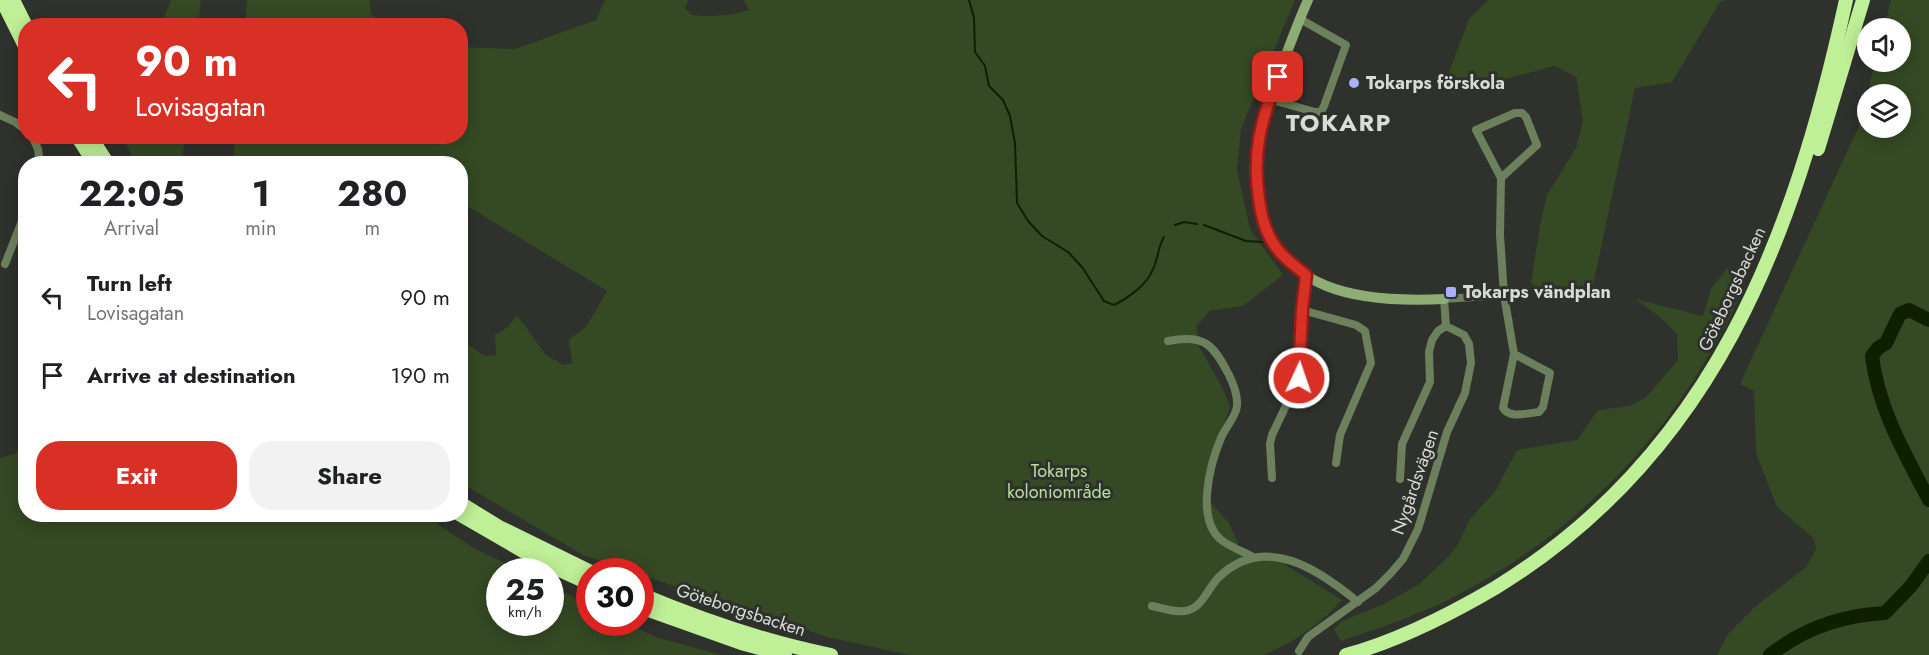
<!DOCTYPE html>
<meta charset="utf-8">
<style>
body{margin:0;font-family:Jost,sans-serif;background:#f2f2f2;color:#202124;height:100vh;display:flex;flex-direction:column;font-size:22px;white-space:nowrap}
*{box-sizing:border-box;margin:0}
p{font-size:20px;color:#757577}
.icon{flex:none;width:33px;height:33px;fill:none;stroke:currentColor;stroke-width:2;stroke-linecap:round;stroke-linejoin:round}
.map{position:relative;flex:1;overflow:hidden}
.panel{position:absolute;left:18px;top:156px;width:450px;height:366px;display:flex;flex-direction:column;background:#fff;border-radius:24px;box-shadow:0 3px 15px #0003}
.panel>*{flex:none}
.guide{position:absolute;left:18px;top:18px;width:450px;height:126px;border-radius:24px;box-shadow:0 3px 15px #0003;background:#d93025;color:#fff;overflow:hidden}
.buttons{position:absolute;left:1857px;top:18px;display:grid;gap:12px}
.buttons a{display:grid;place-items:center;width:54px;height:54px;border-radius:50%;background:#fff;box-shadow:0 3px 15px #0003;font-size:30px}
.speed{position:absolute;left:486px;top:558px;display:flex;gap:12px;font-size:30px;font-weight:700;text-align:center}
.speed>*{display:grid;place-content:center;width:78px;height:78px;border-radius:50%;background:#fff;box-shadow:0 3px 15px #0003;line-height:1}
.speed small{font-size:15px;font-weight:400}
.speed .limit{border:9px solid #d22;background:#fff;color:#111}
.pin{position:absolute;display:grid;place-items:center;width:51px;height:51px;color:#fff;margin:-26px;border-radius:12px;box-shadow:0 3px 9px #0006}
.me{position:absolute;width:66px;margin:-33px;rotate:3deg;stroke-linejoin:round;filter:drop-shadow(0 0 4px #0008)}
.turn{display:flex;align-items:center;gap:21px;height:126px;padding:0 18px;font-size:27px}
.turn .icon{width:78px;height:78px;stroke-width:2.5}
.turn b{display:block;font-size:42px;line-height:51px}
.eta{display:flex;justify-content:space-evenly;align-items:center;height:102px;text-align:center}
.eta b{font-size:36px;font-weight:700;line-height:42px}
.button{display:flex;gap:12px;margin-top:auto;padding:12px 18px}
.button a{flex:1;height:69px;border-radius:24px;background:#d93025;color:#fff;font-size:24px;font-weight:700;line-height:69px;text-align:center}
.button a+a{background:#f2f2f2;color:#202124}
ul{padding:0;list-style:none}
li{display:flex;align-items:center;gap:18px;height:78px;padding:0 18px}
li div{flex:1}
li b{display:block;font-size:22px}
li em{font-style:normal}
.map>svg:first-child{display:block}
</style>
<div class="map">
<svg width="1929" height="655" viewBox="0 0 1929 655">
<rect width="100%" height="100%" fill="#2e312c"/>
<g fill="#354924" fill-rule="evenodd">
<polygon points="171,0 201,0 198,25 161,25"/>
<polygon points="247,0 370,0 371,14 386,25 245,25"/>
<path d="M605 0H688L685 8 692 15C712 17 730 16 749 10L744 0H1295L1241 129 1237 170 1250 229 1283 275 1243 306 1210 311 1196 326 1199 346 1223 389 1230 407 1202 493 1229 523 1246 562 1273 557 1342 600C1322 623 1292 644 1263 655H910L827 637 641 575 640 572 630 571 583 555 461 483V340L485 356 496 355 495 335 508 327 517 315 546 355 564 365 572 363 569 339 586 327 607 291 469 207 461 219 460 164H233L235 137 460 136 461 47 515 49 596 20Z"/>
<polygon points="1488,0 1726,0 1720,2 1672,82 1635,88 1591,295 1561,302 1531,283 1540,225 1547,195 1576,148 1583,122 1576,77 1555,66 1451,93 1446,80 1469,19"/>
<path d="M1891 0H1929V655H1717L1729 633 1756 606 1806 567 1816 549 1814 539 1777 507 1756 454 1754 391 1740 384 1859 126 1875 62H1900V28H1884ZM1868 94H1900V128H1868Z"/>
<polygon points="123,137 185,137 182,163 135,163"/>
<path d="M1727 268C1730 271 1734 274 1736 278 1747 294 1724 329 1715 344 1660 445 1572 532 1471 588 1430 611 1386 626 1341 641L1334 629 1342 621 1384 604 1418 585 1447 558 1457 546 1470 519 1496 490 1517 450 1577 440 1598 410 1630 406 1646 397 1678 360 1677 334 1660 317 1635 299 1703 316 1711 289Z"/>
<polygon points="25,445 26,514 424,515 475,549 522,571 500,572 500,622 550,622 551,586 589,605 590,622 626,623 658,638 722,655 0,655 0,458 14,454"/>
</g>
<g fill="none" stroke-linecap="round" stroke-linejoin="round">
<g stroke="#0e2000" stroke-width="2">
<path d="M969 0 974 18 975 52 985 66 989 86 1003 100 1010 116 1015 143 1017 203 1028 221 1042 236 1068 252 1082 267 1104 301 1114 305C1128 298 1147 285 1153 269 1158 259 1158 247 1164 237"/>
<polyline points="1175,225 1184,222 1197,224"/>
<polyline points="1204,225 1246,241 1262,242"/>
</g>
<g stroke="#0e2000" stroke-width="14">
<path d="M1929 320 1909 310 1900 314 1886 343 1878 348 1872 356C1878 408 1905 454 1929 500"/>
<path d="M1770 655C1803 629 1843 615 1885 613L1911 586 1929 561"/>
</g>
<g stroke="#6d805d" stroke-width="8">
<polyline points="1269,99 1315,112 1321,112 1324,106 1346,45 1300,19"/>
<polyline points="0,115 15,122 26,130"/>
<polyline points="32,136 38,149 40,164"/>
<polyline points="1501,178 1537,145 1526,117 1522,113 1515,113 1476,130 1501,178 1500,235 1504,295"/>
<polyline points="5,264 26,211"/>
<polyline points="1302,310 1356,325 1365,331 1371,363 1340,435 1336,463"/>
<path d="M1168 341C1204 334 1213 344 1229 375 1233 384 1238 395 1237 406 1236 417 1225 428 1221 438 1210 464 1196 517 1220 539 1230 547 1242 551 1253 557"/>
<polyline points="1272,478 1270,444 1272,435 1299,378 1302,310 1306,275"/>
<polyline points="1400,479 1402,444 1430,382 1429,352 1432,340 1438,331 1446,326"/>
<path d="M1152 606C1163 608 1178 614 1189 610 1203 606 1209 586 1219 577 1265 533 1318 569 1358 602"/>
<path d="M1299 651 1308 637 1376 588 1391 573 1403 559 1418 529 1447 432 1465 393 1471 363 1469 344 1464 335 1446 326 1444 299 1504 295 1514 354 1503 408C1510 419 1527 413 1539 412L1543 407 1550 373 1514 354"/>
</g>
<path stroke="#8ead75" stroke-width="10" d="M1308 0C1298 22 1290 45 1281 68 1272 92 1262 116 1258 142 1255 160 1256 178 1259 196 1272 294 1363 303 1444 299"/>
<g stroke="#bfef97" stroke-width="14">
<polyline points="2,0 26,48"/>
<polyline points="13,0 26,26"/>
<polyline points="77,136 95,164"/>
<polyline points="90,136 108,164"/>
<polyline points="1818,149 1863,0"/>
<polyline points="460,503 499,527 591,572"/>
<polyline points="459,514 542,562 590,584"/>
<path d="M640 594C702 620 766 642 831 655"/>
<polyline points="640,607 741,643 785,655"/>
<path d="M1346 655C1398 641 1449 615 1495 588 1713 455 1794 238 1846 0"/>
</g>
</g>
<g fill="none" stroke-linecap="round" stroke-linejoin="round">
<defs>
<path id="route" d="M1278 77C1261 120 1252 152 1259 199 1261 215 1266 233 1275 246 1283 258 1295 266 1306 275L1302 310 1299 378"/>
</defs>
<use href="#route" stroke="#8d1f18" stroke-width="15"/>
<use href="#route" stroke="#d93025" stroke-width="10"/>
</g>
<g fill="#acaffb" stroke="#2e312c" stroke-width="2">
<circle cx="1354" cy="83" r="6"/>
<rect x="1445" y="286" width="12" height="12" rx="3"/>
</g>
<g text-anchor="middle" stroke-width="6" stroke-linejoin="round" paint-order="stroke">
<g font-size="18" font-weight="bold" fill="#d9dbd7" stroke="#2e312c" text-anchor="start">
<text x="1366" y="89">Tokarps förskola</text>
<text x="1463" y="298">Tokarps vändplan</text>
</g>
<g font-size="18" fill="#d9dbd7" stroke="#2e312c">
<text transform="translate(1732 289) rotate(-65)" y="6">Göteborgsbacken</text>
<text transform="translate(1415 482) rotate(-71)" y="6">Nygårdsvägen</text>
<text transform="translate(741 610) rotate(18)" y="6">Göteborgsbacken</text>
</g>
<g font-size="18" fill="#b9dd9c" stroke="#2e312c">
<text x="1059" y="477">Tokarps<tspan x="1059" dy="21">koloniområde</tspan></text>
</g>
<g font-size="24" font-weight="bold" letter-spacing="1.5" fill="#d9dbd7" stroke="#2e312c">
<text x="1339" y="131">TOKARP</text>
</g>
</g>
</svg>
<div class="buttons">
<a><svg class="icon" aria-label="sound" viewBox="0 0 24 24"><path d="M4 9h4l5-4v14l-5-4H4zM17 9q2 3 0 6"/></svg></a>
<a><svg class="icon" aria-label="layers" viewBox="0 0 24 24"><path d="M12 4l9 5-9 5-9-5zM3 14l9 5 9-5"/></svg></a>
</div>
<div class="speed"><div>25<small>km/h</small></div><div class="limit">30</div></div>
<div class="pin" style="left:1278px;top:77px;background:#d93025"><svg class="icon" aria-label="arrive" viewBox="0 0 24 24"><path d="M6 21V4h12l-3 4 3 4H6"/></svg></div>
<svg class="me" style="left:1299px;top:378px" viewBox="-20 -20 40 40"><circle r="17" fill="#d93025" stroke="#fff" stroke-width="3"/><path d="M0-11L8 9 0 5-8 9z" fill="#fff"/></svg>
<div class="guide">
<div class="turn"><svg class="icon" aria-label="left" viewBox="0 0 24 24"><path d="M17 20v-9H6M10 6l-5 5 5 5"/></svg><div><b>90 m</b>Lovisagatan</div></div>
</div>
<section class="panel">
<div class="eta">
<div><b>22:05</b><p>Arrival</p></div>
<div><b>1</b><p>min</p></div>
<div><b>280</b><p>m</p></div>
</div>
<ul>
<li><svg class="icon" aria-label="left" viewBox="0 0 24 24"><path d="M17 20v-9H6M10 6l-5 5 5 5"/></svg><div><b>Turn left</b><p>Lovisagatan</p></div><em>90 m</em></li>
<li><svg class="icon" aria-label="arrive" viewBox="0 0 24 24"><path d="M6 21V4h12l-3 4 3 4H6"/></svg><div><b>Arrive at destination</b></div><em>190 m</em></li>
</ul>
<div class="button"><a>Exit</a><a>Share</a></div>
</section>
</div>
